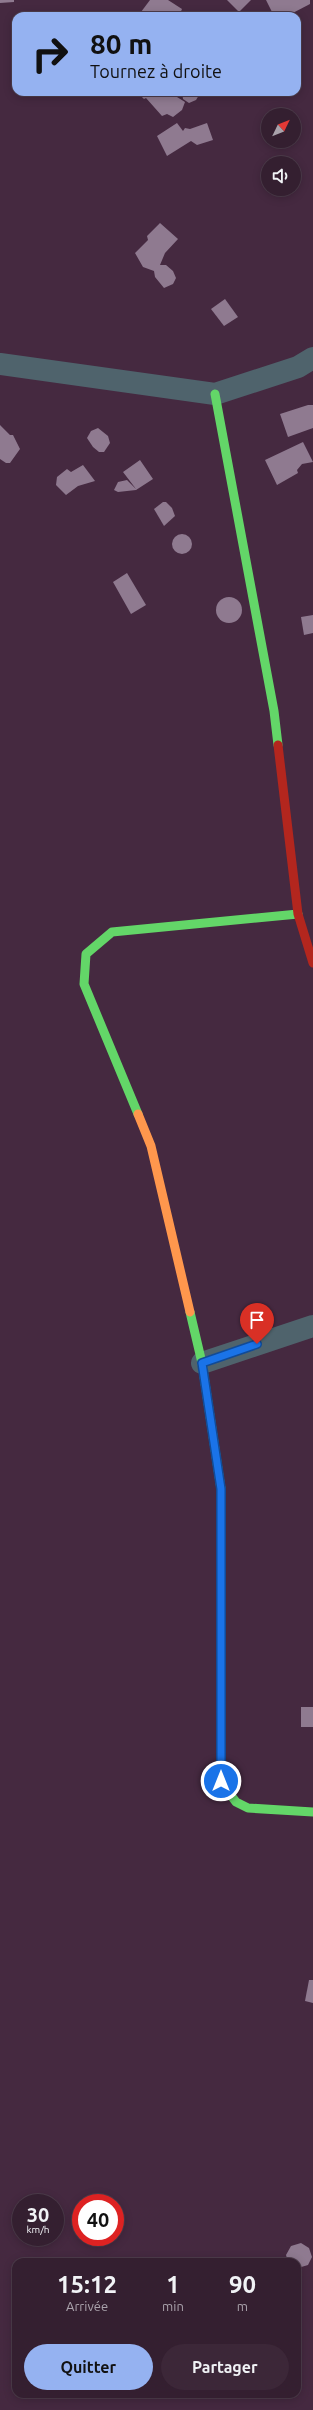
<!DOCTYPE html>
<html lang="fr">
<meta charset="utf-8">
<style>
body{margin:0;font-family:Ubuntu,sans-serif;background:#3c2738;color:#f1f3f6;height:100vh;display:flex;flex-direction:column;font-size:15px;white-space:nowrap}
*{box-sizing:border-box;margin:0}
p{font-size:13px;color:#a9a2ab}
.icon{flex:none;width:22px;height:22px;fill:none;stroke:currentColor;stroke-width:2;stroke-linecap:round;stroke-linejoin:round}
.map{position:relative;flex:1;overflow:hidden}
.drawer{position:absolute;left:12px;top:2258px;width:289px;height:140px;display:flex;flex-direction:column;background:#341f30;border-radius:12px;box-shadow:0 2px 10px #0003,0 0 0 1px #4e3d4c}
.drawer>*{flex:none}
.hud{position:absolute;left:12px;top:12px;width:289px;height:84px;border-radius:12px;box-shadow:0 2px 10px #0003,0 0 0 1px #4e3d4c;background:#95b2f1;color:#111;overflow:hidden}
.needle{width:26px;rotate:47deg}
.fabs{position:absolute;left:261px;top:108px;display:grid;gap:8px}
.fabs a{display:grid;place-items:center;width:40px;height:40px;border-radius:50%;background:#341f30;box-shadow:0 2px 10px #0003,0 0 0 1px #4e3d4c;font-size:20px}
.speed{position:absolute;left:12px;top:2194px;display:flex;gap:8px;font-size:20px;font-weight:700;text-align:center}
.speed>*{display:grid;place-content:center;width:52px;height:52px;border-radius:50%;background:#341f30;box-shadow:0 2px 10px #0003,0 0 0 1px #4e3d4c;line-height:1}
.speed small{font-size:10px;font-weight:400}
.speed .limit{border:6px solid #d22;background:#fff;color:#111}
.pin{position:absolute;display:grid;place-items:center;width:34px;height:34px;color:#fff;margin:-41px -17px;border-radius:50% 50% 50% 0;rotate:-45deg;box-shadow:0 0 4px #0007}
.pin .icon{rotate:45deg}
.me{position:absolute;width:44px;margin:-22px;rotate:0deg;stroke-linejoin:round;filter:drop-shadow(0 0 3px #0008)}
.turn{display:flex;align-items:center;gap:14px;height:84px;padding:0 12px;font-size:18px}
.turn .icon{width:52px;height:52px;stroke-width:2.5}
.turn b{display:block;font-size:28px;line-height:34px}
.eta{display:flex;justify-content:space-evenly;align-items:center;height:68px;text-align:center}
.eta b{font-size:24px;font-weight:700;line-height:28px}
.primary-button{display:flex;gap:8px;margin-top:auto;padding:8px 12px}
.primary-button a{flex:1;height:46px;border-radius:24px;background:#95b2f1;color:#111;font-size:16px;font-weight:700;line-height:46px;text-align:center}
.primary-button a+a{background:#3c2738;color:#f1f3f6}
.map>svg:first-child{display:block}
</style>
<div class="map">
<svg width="313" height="2410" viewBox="0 0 313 2410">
<rect width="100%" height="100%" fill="#452940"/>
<g fill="#8f7a90">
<polygon points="0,0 14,0 14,2 0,3"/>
<polygon points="150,0 168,0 182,9 179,16 147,16 141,12"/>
<polygon points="227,0 251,0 239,12"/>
<polygon points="266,0 310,0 310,4 287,16 274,16"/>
<polygon points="137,92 169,92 185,102 182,110 173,117 167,114 162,116 146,98 144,99"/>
<polygon points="182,92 199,92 199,95 196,100 189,103 183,99"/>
<polygon points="177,123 183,131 185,128 190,129 207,123 213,140 197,145 191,141 167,156 157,136"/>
<polygon points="160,223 178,239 165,253 160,265 166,265 173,271 176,278 173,284 164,288 155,277 154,271 143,267 135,253 148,240 147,236"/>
<polygon points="225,299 238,317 224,326 211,309"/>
<polygon points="308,405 313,405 313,428 288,437 280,414"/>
<polygon points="0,425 10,435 13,435 20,449 10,463 6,463 0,459"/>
<polygon points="98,428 108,436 110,443 104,452 99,452 93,447 87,438 91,431"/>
<polygon points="303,442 313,462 302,464 297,470 298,473 277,485 265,460"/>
<polygon points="140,460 153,479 136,490 118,492 114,490 118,482 127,480 136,489 123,472"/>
<polygon points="83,465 95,481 78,486 66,495 56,485 57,477 67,469 71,472"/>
<polygon points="163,502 166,502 172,508 175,516 164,526 154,509"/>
<circle cx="182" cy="544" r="10"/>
<polygon points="127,573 146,605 131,614 113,582"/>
<circle cx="229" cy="610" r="13"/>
<polygon points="313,615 313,633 304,635 301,617"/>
<rect x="301" y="1707" width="12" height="20"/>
<polygon points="309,1980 313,1980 313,2003 305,2001"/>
<polygon points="301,2243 309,2248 312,2257 308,2265 298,2268 297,2262 288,2262 286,2255 291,2246"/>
<polygon points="263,2257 270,2259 271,2262 256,2262"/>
</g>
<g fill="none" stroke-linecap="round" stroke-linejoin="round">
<g stroke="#4f636c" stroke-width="22">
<polyline points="0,364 215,394 298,367 313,358"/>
<polyline points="202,1363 313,1326"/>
</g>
<g stroke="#63d668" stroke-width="9">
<polyline points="215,394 274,711 278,745"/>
<polyline points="138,1114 84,984 86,954 112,932 298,914"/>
<polyline points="190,1312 202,1363 221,1489 221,1654"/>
<polyline points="227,1790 236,1802 248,1808 313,1812"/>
</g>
<polyline stroke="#ff974d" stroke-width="9" points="138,1114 151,1146 190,1312"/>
<g stroke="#b3261e" stroke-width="9">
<polyline points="278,745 298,914 313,963"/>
<polyline points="221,1654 221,1781 227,1790"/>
</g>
</g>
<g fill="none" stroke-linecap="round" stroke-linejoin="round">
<defs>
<polyline id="route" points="221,1781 221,1489 202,1363 257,1344"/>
</defs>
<use href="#route" stroke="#114b97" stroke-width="10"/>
<use href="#route" stroke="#1a73e8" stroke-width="7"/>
</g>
</svg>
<div class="fabs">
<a><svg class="needle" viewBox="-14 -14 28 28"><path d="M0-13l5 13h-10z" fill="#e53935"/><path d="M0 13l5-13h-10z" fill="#a9a2ab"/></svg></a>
<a><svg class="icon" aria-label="sound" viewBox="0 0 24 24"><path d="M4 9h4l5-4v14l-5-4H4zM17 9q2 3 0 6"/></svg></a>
</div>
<div class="speed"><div>30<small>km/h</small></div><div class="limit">40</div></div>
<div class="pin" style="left:257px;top:1344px;background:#d93025"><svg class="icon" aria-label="arrive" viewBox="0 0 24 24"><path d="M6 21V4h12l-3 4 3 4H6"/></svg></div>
<svg class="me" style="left:221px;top:1781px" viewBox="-20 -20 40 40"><circle r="17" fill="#1a73e8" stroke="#fff" stroke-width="3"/><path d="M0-11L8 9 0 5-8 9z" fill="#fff"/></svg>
<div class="hud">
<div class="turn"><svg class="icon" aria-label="right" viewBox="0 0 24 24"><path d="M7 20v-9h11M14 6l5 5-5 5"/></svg><div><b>80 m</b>Tournez à droite</div></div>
</div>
<section class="drawer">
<div class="eta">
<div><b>15:12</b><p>Arrivée</p></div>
<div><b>1</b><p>min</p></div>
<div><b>90</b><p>m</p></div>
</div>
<div class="primary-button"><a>Quitter</a><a>Partager</a></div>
</section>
</div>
